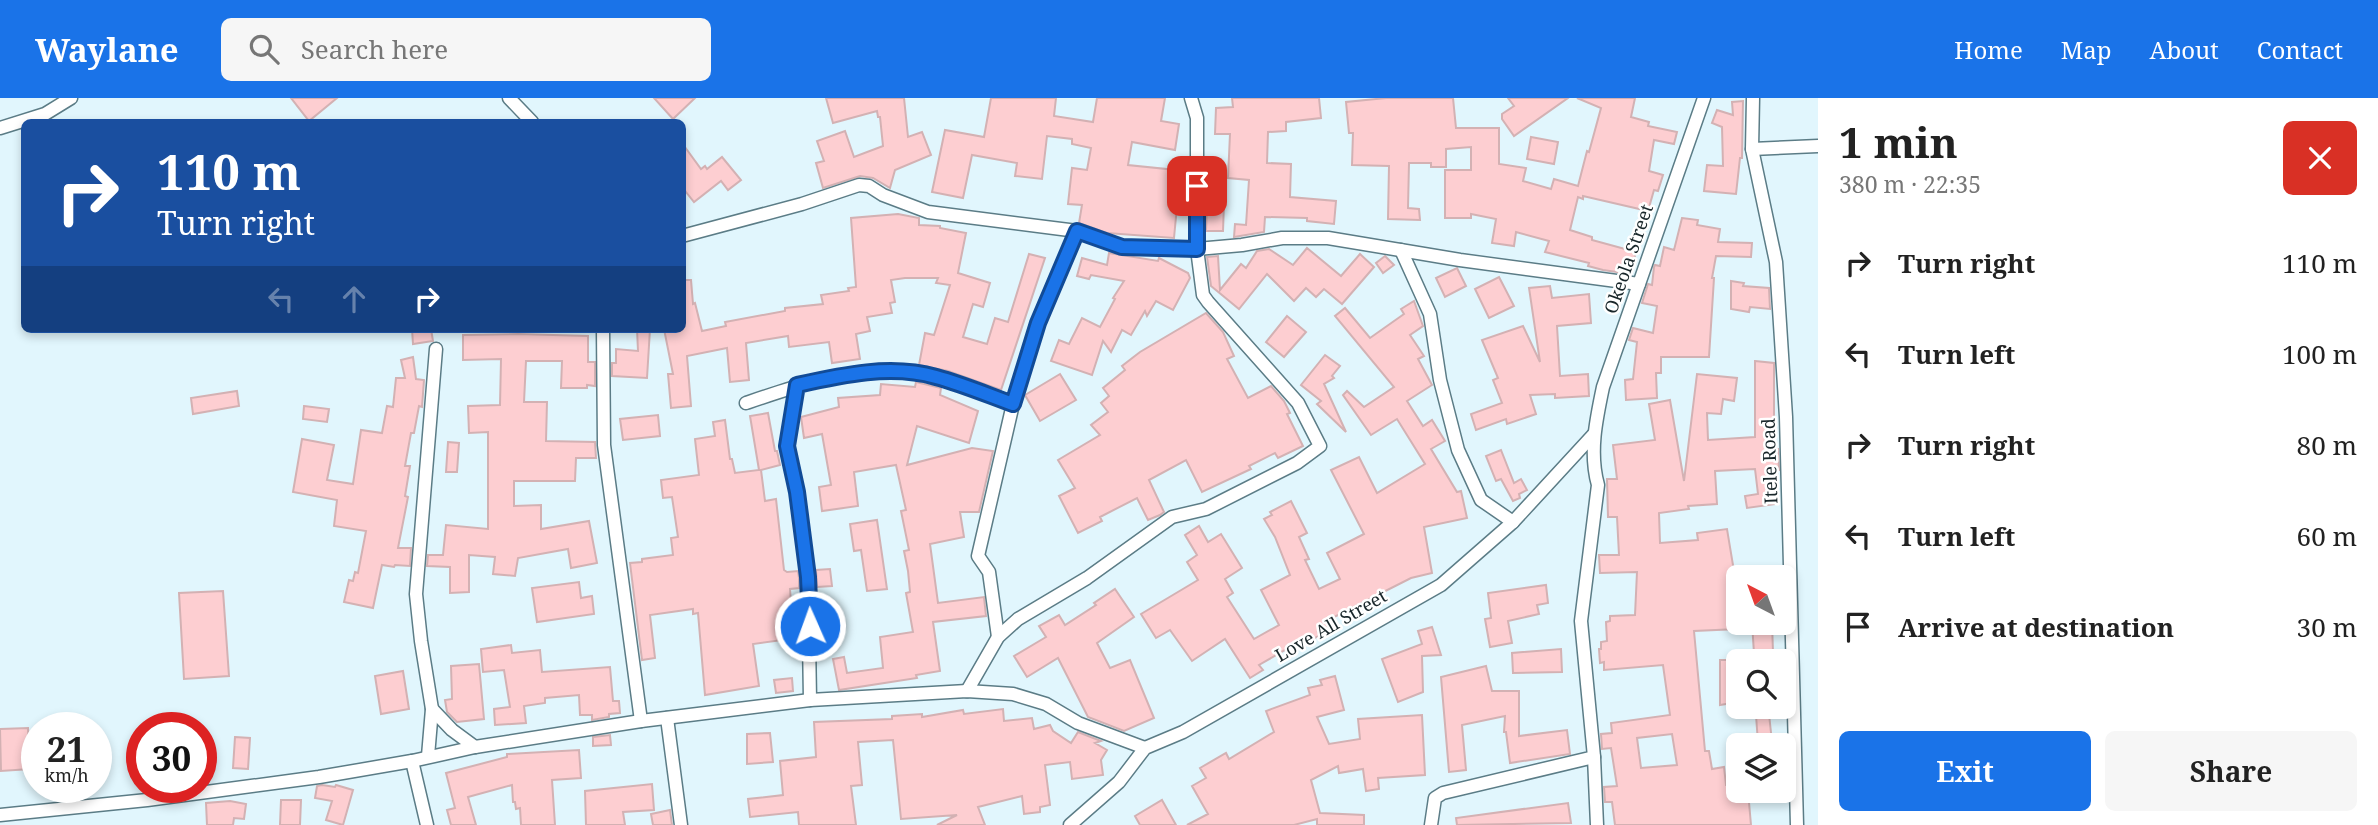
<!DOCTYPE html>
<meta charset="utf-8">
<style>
body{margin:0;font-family:"Noto Serif",serif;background:#f6f6f6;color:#222;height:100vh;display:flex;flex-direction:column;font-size:26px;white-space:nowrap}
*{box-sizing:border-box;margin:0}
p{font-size:23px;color:#767676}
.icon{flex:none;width:38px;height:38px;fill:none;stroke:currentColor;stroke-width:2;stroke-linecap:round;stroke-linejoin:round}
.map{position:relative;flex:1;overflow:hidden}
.drawer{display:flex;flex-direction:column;background:#fff;width:560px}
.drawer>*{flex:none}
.hud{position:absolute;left:21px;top:21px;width:665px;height:214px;border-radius:10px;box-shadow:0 4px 10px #0003;background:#1a4fa0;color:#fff;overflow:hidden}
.needle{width:46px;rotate:319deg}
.buttons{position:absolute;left:1726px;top:467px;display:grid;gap:14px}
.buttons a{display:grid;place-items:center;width:70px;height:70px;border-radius:10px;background:#fff;box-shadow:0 4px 10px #0003;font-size:35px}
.speed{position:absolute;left:21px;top:614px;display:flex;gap:14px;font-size:35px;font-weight:700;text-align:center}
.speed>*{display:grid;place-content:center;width:91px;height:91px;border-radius:50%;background:#fff;box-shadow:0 4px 10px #0003;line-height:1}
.speed small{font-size:18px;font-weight:400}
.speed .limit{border:10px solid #d22;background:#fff;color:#111}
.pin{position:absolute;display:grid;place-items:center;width:60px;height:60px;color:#fff;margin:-30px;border-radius:14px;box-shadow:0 4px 10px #0006}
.me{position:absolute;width:77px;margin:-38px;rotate:358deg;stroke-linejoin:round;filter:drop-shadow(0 0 5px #0008)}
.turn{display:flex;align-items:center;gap:24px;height:147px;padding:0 21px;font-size:32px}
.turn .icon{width:91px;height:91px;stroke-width:2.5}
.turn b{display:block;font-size:49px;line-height:60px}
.lanes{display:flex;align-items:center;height:66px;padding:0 21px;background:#0003;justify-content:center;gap:35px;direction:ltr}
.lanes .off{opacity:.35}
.round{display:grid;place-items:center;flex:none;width:74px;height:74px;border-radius:10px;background:#f6f6f6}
.overview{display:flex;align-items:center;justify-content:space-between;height:119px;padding:0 21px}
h1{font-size:42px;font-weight:700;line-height:52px}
.button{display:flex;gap:14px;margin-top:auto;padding:14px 21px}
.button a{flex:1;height:80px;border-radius:10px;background:#1a73e8;color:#fff;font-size:28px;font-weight:700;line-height:80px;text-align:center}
.button a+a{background:#f6f6f6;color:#222}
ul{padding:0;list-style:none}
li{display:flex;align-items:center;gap:21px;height:91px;padding:0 21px}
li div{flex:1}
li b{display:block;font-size:26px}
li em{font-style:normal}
header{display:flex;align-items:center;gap:42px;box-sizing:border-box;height:98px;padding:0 35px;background:#1a73e8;color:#fff}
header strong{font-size:33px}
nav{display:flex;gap:38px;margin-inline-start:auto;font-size:24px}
.search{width:490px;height:63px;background:#f6f6f6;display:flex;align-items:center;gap:18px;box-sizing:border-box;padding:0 24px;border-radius:10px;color:#767676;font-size:26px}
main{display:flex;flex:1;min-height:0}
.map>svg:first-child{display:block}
</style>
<header>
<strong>Waylane</strong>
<div class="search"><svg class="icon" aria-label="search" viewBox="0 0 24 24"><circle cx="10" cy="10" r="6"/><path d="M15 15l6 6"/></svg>Search here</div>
<nav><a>Home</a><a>Map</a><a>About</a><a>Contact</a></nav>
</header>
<main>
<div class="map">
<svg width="1818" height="727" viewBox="0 0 1818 727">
<rect width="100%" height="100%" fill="#e1f6fd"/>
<g fill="#fdced1" stroke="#d3b1b3" stroke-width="2" fill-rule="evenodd">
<polygon points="291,0 337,0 309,23"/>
<polygon points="654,0 695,0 673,21"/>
<polygon points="826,0 904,0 908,39 922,34 931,57 895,72 890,90 873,80 860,78 823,90 816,65 824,63 817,43 845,33 854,59 883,48 880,19 878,19 877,13 833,25"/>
<polygon points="991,0 1056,0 1054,18 1093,24 1097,0 1165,0 1161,23 1179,26 1175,52 1132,44 1128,67 1176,72 1171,107 1177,108 1174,140 1107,135 1079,125 1082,107 1068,106 1072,70 1087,72 1091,50 1072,46 1072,41 1047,38 1042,81 1015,78 1017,65 972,57 963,100 932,94 945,32 984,39"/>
<polygon points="1232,0 1319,0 1321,20 1286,24 1286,33 1268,34 1267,65 1291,66 1290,99 1336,103 1334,126 1307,123 1307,120 1265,119 1264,134 1234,139 1235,126 1246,127 1249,82 1228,80 1230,36 1215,36 1216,10 1233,9"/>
<polygon points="1386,0 1453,0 1456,30 1499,30 1499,66 1526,70 1523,83 1551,91 1554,81 1578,88 1587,53 1589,54 1601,10 1577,0 1635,0 1631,19 1649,24 1648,28 1677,34 1674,46 1654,42 1649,73 1663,77 1658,93 1654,92 1648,113 1583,98 1583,101 1578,99 1570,132 1592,139 1592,142 1636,154 1630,176 1603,172 1588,168 1589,165 1545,154 1549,143 1516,134 1514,148 1492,145 1496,121 1471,116 1471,120 1445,120 1445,72 1471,72 1471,49 1446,51 1446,69 1431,69 1431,65 1409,65 1408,110 1419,111 1420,122 1388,121 1389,68 1352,67 1353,35 1349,35 1346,4"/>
<polygon points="1508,0 1568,0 1514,38 1502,21 1502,16 1514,8"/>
<polygon points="1743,3 1742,60 1740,60 1736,96 1704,93 1707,67 1723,68 1722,29 1712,25 1717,12 1733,17 1732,4"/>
<polygon points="1531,39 1558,44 1554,66 1527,61"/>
<polygon points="682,45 701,71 705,68 707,71 722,59 741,82 728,92 721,83 694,104 682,89"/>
<polygon points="1208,76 1225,78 1223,133 1206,133"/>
<polygon points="898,116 919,120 919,127 940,128 940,130 966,135 958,175 990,185 983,209 973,206 963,239 987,246 995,220 1008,224 1029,156 1045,160 1001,292 948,273 919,267 925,235 934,237 950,187 936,185 938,180 905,180 891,182 895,204 890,205 892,215 867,219 870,233 856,236 860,261 832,265 829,244 789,249 788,238 746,245 749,282 730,284 727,250 687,258 691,308 671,310 668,276 673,276 664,231 682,231 682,182 691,182 693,206 695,205 702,233 726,228 725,224 785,213 785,210 823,206 821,197 849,193 848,190 856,189 851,120"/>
<polygon points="1682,120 1698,122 1697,127 1720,131 1718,144 1752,145 1751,159 1716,158 1712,180 1714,180 1709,259 1661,259 1661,275 1656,275 1657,300 1626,302 1625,282 1633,281 1637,244 1629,242 1633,230 1653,235 1657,208 1642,205 1648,186 1652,187 1654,169 1655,167 1660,168 1664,149 1674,152"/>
<polygon points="1307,150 1341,178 1360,156 1374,169 1342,206 1324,191 1316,199 1306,190 1294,203 1267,176 1239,211 1211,188 1207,159 1218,158 1220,192 1241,166 1246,170 1257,153 1269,151 1293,167"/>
<polygon points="1109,155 1158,163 1159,160 1188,175 1190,180 1173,212 1156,203 1147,218 1145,213 1131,237 1122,232 1111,254 1103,243 1092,277 1051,263 1059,242 1069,246 1082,220 1100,229 1115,201 1113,200 1124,183 1091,177 1089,181 1077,178 1082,160 1107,167"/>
<polygon points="1385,158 1394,167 1383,175 1376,165"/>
<polygon points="1457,170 1466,188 1445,199 1436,180"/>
<polygon points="1499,179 1514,208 1489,220 1475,191"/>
<polygon points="1731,183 1744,185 1743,188 1769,190 1770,211 1750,209 1749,214 1731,211"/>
<polygon points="1550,188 1552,200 1589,196 1591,225 1557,228 1560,278 1588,276 1589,298 1555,300 1555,296 1530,297 1536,316 1507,326 1506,321 1476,332 1471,316 1502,305 1493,282 1498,280 1482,242 1523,228 1540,264 1529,190"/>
<polygon points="1414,203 1423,228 1410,237 1424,258 1418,261 1432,287 1407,303 1423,328 1432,322 1445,343 1431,351 1457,394 1461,393 1467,420 1424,429 1432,475 1411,480 1334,519 1336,524 1318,534 1320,537 1301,548 1299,544 1259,567 1263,572 1250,580 1225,541 1192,563 1170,532 1156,540 1141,516 1198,482 1187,464 1197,457 1185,437 1199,428 1208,444 1221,436 1242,470 1225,481 1233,495 1227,499 1254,541 1279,527 1261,492 1290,477 1275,439 1264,421 1272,417 1270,414 1291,403 1307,435 1299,439 1309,461 1305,462 1319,491 1340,481 1327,455 1364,436 1331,372 1359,359 1377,395 1425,366 1397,321 1371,337 1343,297 1347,293 1364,309 1394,289 1335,218 1345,210 1370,240 1404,216 1401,211"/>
<polygon points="1206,215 1223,234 1234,258 1227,261 1248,300 1271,288 1284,303 1290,315 1287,316 1303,348 1278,360 1275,355 1249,368 1251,371 1202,394 1186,362 1149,382 1164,414 1160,417 1148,422 1137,400 1100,419 1102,423 1078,435 1059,398 1075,390 1058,362 1100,337 1091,327 1108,314 1101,305 1109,298 1103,290 1125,272 1122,268 1140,254"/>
<polygon points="1287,218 1306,234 1284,259 1266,244"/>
<polygon points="412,231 431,231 433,243 413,246"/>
<polygon points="637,231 650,231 647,280 612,278 612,265 616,265 616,251 638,253"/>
<polygon points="518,236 588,238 588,264 595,264 595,288 587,287 587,290 561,290 562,263 526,263 524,304 547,304 546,343 595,344 596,360 576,360 575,383 514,383 514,408 541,407 541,431 589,423 597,465 571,470 568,451 518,460 515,478 493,476 495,459 469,457 469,494 450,495 450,469 427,468 428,457 443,457 446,427 488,431 488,334 469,335 468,308 500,307 501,261 463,262 463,237"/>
<polygon points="1325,257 1340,268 1332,278 1334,280 1324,286 1346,334 1317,306 1321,303 1301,287"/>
<polygon points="413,259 416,281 424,282 422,309 419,308 414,335 411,335 405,368 410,368 405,398 408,399 398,450 411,450 410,468 395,467 394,469 382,467 373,510 344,504 349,482 353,483 355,474 358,475 366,433 334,428 337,402 293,394 302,341 334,347 327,382 353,386 361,332 382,335 387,308 393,309 396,280 405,280 401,262"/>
<path d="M1755 263 1774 265V351H1778L1779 372H1771L1776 406 1747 410 1745 398 1758 396 1755 371 1715 373 1717 406 1688 408 1689 411 1659 415 1660 445 1698 442 1697 435 1727 431 1734 473 1738 531 1694 533 1705 653H1709L1712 671 1724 669 1726 687 1738 686V693H1748L1751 727H1615L1612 704H1605L1604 689 1617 688 1611 650 1602 651 1601 636 1612 635 1611 625 1670 617 1663 567 1604 572V564L1600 565 1599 551H1601V544L1607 543 1606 524 1610 523V518L1635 517 1637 474 1600 475 1599 457H1619L1617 419H1608L1607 381H1617L1613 347 1655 342 1649 306 1670 302 1684 383 1697 276 1737 280 1734 303 1723 301 1721 316 1707 315 1708 342 1755 339ZM1672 636 1677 667 1641 670 1637 640Z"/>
<polygon points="1060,276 1076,302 1040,323 1025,297"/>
<polygon points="916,284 941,290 940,297 978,313 969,345 917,328 907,367 972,350 993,353 979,414 960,414 964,439 930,446 938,505 984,499 986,518 933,524 940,573 916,577 917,580 839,592 833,561 844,559 847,575 883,570 880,539 913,534 906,495 910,494 908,473 904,453 909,452 901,413 906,412 896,367 854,374 858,408 822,413 819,389 831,387 822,336 804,340 801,319 839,309 838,300 880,297 881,286 915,289"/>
<polygon points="237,293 239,308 193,316 191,300"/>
<polygon points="304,308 329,311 327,324 303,321"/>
<polygon points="768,315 775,353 777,353 780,367 761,372 765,403 776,401 784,472 787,474 798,473 799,480 799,490 790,491 791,505 785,506 790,541 753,546 759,588 705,597 698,515 693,516 693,511 650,517 655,560 642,562 630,465 642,464 642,461 673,457 671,440 678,439 672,399 663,400 661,382 699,377 695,341 715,338 713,324 725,322 730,361 732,361 735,375 759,372 750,318"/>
<polygon points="658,317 660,338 623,342 620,321"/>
<polygon points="448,344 459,345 457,374 446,374"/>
<polygon points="1501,352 1514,385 1521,381 1527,392 1519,396 1520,400 1513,403 1501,381 1496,383 1486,358"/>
<polygon points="877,422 887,491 867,493 861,452 854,453 850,426"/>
<polygon points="830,471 832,488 817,489 816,472"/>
<polygon points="579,484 581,500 592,498 594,516 537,524 532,490"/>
<polygon points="1546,487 1548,505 1537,507 1539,516 1508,523 1512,545 1490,549 1485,521 1491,520 1488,495"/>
<polygon points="1115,491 1134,519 1097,545 1110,570 1130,562 1154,620 1124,633 1088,619 1058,560 1027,579 1014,558 1046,539 1039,528 1059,517 1065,527 1096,507 1094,505"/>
<polygon points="223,493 229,578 184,581 179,495"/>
<polygon points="1752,525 1772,525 1773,554 1754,555"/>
<polygon points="1432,529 1441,557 1422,558 1423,594 1398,604 1382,561 1422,546 1418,533"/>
<polygon points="511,547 512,555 540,552 542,574 610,569 613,603 619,603 620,615 609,616 609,619 592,622 592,617 580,617 579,597 545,600 545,605 524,608 526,625 495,627 494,611 510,609 504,572 483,574 481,551"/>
<polygon points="1561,551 1562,574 1513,575 1512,555"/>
<polygon points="1720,562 1734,562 1738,604 1720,607"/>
<polygon points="479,566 484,621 457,624 447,614 445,602 452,601 451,568"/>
<polygon points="1486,568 1492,593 1519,593 1519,638 1567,632 1570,656 1510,665 1506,634 1504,634 1505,618 1462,627 1466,672 1449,674 1441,579"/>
<polygon points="403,573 409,611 381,616 375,578"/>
<polygon points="1335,578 1344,612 1317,619 1329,646 1360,641 1358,621 1422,617 1425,677 1378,680 1379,691 1366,693 1363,671 1339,675 1338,668 1311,682 1320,715 1364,717 1364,727 1317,727 1317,721 1294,727 1187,727 1208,716 1192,688 1206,680 1200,670 1226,655 1229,661 1274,634 1266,613 1310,597 1308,590 1322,587 1320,582"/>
<polygon points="792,580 793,593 776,595 774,582"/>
<polygon points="1003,611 1004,623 1032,620 1034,631 1050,627 1053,633 1071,645 1078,634 1101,643 1095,645 1107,652 1101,662 1103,677 1072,681 1070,664 1045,667 1050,707 1040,709 1040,714 1024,716 1022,698 978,709 985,727 937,727 957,717 901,721 893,642 858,644 862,687 851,688 856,727 799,727 798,714 750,719 748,701 783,697 780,663 816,659 814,624 892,621 892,618 922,616 922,619 963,612 964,616"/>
<polygon points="1769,616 1772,644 1758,645 1756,617"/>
<polygon points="28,630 30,671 1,673 0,631"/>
<polygon points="770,635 773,664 747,666 747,636"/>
<polygon points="610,637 611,647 593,648 593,639"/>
<polygon points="235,639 250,640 248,671 233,670"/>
<polygon points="579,652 581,680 552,682 555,727 521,727 520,710 516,711 515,704 513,704 512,687 468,699 476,727 451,727 447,712 455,710 446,675 507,659 507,656"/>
<polygon points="652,686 654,712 623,714 625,727 586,727 585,693"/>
<polygon points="322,687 335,689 336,687 353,692 343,727 326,722 332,703 315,700 317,688"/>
<polygon points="281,702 301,702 300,727 280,727"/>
<polygon points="1162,702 1176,727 1140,727 1135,718"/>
<polygon points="230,703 246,706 244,721 234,720 233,727 207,727 206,705"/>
<polygon points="1568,705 1571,725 1457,727 1456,720"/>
<polygon points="670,712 672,727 653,727 651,716"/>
</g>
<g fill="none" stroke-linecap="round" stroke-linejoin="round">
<defs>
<g id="street">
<polyline points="509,0 532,24"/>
<polyline points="1191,0 1197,20 1197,151 1242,147 1282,140 1328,140 1460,162 1639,186"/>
<polyline points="1753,0 1752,51 1776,164 1786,319 1797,727"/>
<polyline points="0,30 45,16 71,0"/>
<polyline points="1752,51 1818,48"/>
<polyline points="682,138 802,106 859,87 869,88 883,97 928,114 1077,133 1122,149 1197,151 1203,197 1208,204 1298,305 1320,348 1297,365 1206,411 1172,419 1087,480 1018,521 998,539 967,593"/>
<polyline points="1401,152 1430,216 1440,282 1458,352 1481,402 1513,424"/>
<polyline points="603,231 604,347 641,623"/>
<polyline points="797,287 787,348 797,394 808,479 810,602"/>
<path d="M746 305C805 285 874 261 936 279 962 286 988 297 1013 306L1038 225 1077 133"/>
<polyline points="998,539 989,474 978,458 1013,306"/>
<polyline points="432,611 452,632 475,649"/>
<polyline points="667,620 681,727"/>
<polyline points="428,658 432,611 421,543 416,496 436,251"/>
<polyline points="1594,659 1597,727"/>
<polyline points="412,663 427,727"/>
<polyline points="0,717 147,702 319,679 412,663 475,649 641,623 810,602 967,593 1013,596 1046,606 1078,625 1145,650"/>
<polyline points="1070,727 1119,684 1145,650 1183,634 1441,487 1513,424 1594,336"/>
<path d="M1431 727 1435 700 1443 695 1594 659 1581 523 1598 387C1589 355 1596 322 1603 289L1704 0"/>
</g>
</defs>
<use href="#street" stroke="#5b7c86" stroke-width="15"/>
<use href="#street" stroke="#fff" stroke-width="12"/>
</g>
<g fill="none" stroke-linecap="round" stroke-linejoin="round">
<defs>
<path id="route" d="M810 528 808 479 797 394 787 348 797 287C842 277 891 266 936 279 962 286 988 297 1013 306L1038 225 1077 133 1122 149 1197 151V88"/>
</defs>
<use href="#route" stroke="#114b97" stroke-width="18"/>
<use href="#route" stroke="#1a73e8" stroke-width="12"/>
</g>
<g text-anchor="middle" stroke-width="5" stroke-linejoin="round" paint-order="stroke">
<g font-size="18" fill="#18262a" stroke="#fff">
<text transform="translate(1629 161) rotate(-71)" y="6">Okeola Street</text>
<text transform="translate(1770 363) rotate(-92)" y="6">Itele Road</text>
<text transform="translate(1331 528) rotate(-30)" y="6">Love All Street</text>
</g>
</g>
</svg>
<div class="buttons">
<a><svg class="needle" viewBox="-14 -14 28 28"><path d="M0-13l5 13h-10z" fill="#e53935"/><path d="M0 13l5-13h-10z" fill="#767676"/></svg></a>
<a><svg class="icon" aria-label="search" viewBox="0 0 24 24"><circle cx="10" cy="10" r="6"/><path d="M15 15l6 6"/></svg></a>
<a><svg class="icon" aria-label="layers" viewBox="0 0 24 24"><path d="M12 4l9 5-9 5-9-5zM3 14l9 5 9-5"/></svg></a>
</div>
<div class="speed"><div>21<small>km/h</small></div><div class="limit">30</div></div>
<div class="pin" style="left:1197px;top:88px;background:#d93025"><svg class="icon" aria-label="arrive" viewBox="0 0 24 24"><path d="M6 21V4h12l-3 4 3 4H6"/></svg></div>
<svg class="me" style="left:810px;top:528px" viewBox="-20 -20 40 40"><circle r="17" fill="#1a73e8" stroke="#fff" stroke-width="3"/><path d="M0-11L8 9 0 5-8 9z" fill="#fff"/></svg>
<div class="hud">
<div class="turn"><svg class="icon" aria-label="right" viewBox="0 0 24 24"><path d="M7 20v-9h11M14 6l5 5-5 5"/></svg><div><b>110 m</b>Turn right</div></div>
<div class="lanes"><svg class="icon off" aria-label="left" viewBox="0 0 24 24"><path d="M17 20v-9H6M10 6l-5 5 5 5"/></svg><svg class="icon off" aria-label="ahead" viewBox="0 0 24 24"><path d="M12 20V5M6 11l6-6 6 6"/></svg><svg class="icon" aria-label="right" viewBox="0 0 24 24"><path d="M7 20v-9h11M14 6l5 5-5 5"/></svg></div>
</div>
</div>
<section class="drawer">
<div class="overview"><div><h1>1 min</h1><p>380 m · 22:35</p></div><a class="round" style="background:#d93025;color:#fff"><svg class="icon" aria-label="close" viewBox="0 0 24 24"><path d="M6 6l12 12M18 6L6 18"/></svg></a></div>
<ul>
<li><svg class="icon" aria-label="right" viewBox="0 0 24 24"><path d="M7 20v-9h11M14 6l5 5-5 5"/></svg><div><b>Turn right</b></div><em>110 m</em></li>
<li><svg class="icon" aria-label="left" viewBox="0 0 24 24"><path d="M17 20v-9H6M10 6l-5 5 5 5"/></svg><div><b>Turn left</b></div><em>100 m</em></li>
<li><svg class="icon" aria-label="right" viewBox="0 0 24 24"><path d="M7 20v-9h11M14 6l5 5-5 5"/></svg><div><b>Turn right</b></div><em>80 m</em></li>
<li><svg class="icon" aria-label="left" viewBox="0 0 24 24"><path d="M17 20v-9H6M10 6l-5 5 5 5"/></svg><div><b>Turn left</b></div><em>60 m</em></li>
<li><svg class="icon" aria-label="arrive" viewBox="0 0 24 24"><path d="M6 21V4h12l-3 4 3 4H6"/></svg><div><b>Arrive at destination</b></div><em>30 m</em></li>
</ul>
<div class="button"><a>Exit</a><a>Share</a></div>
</section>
</main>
